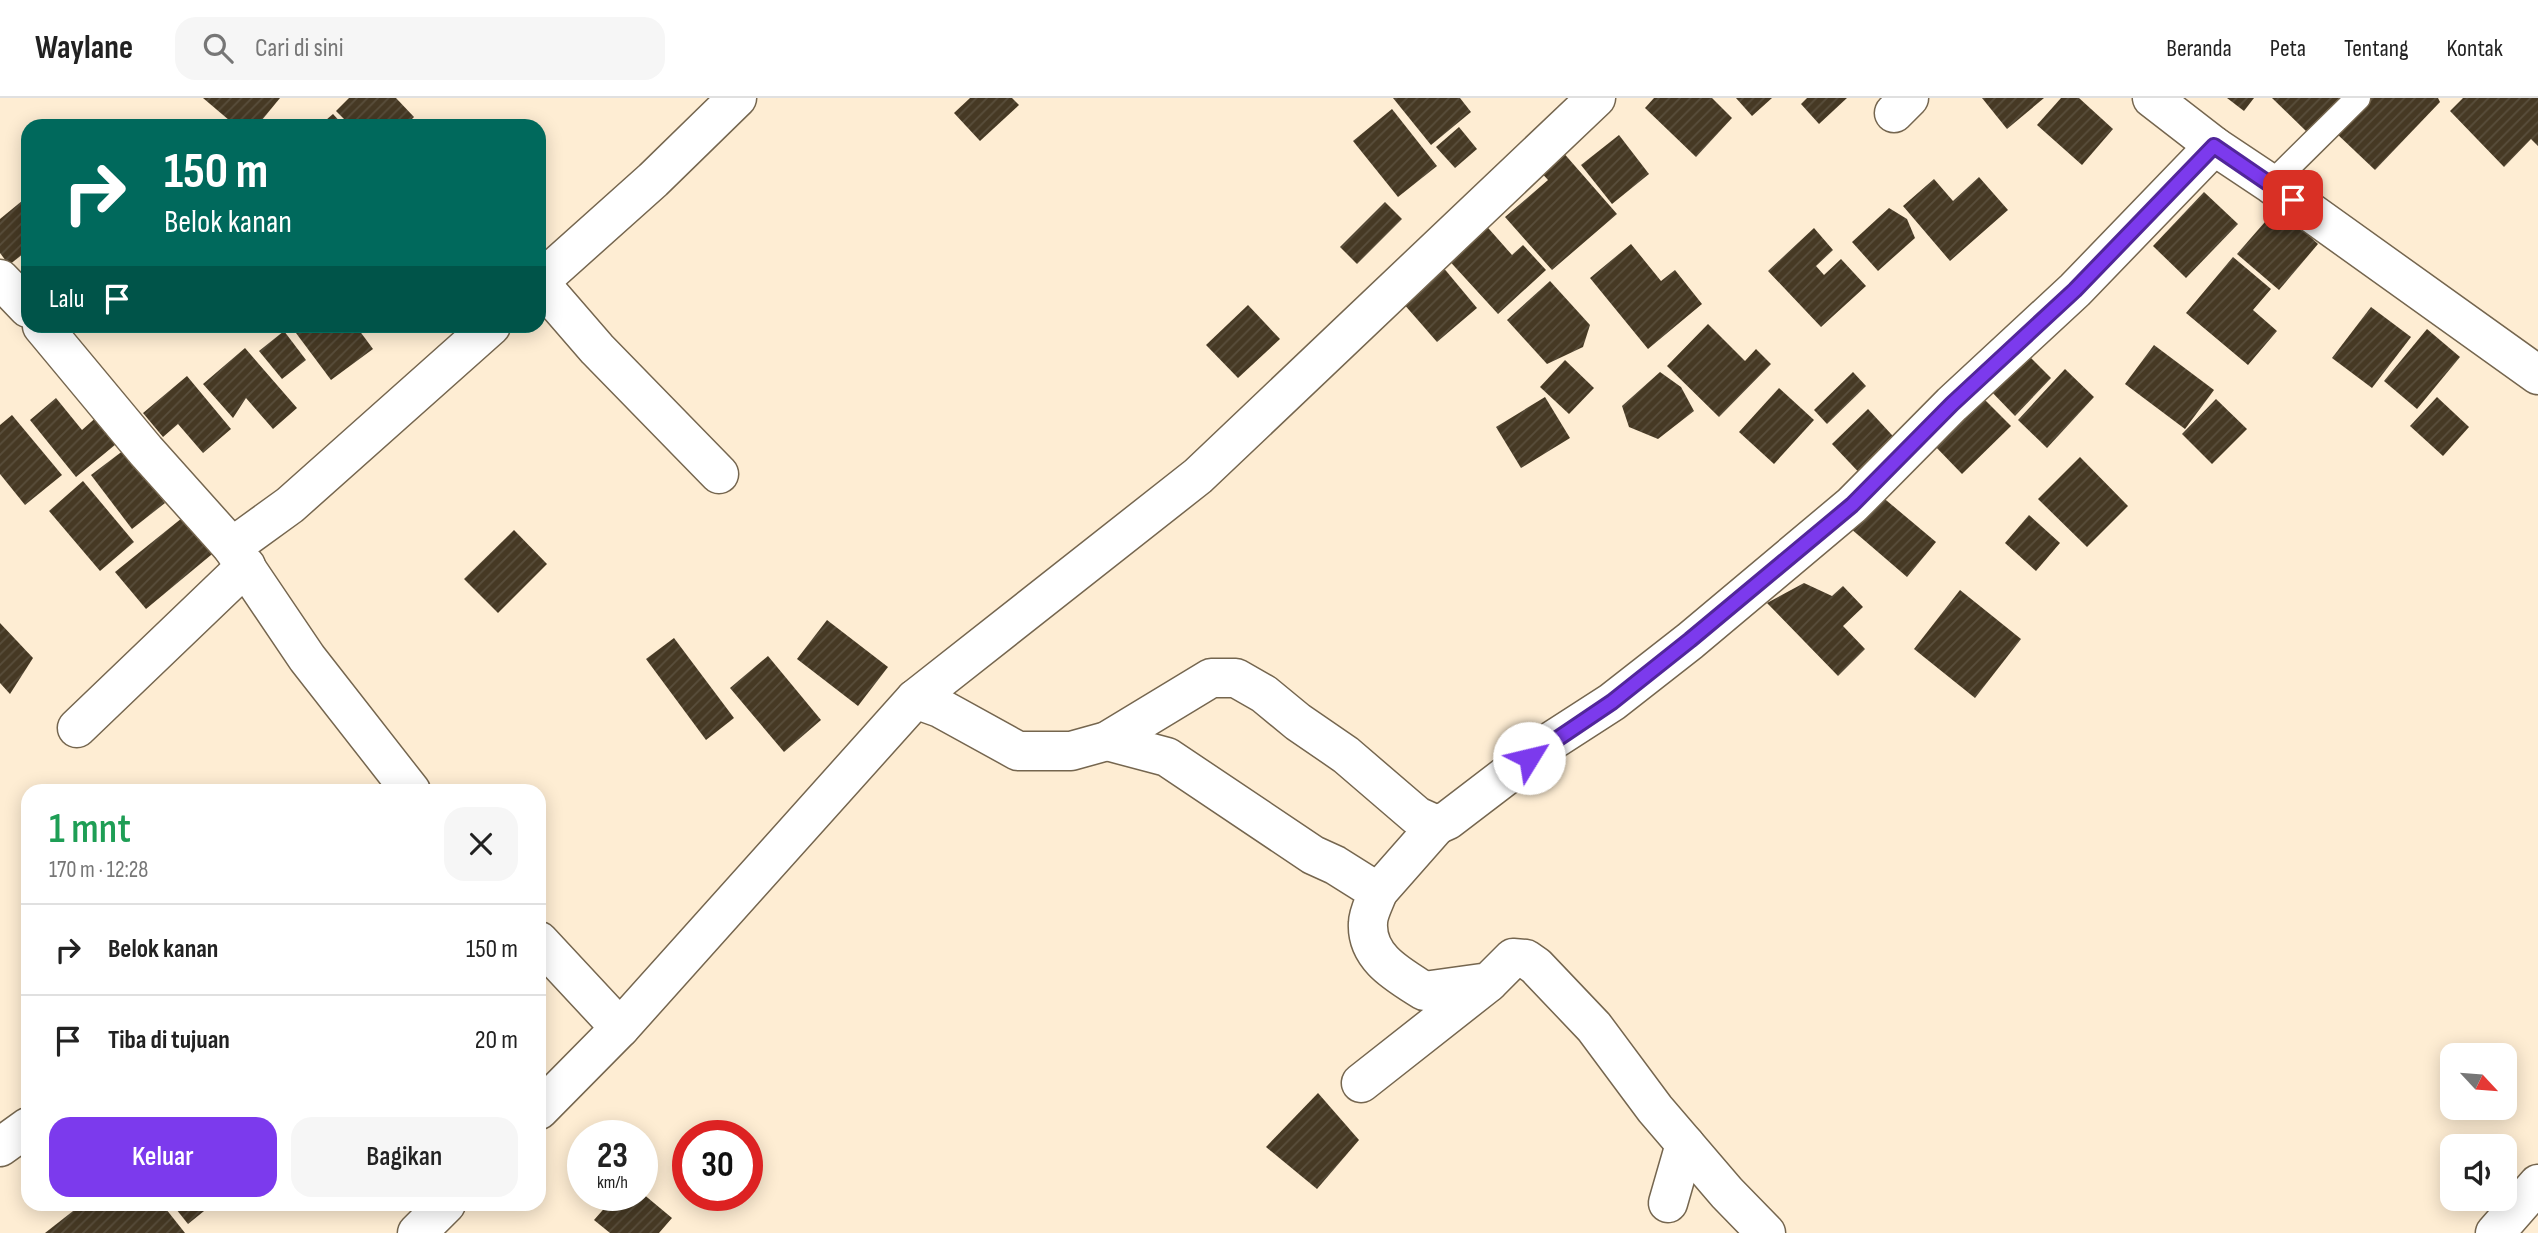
<!DOCTYPE html>
<html lang="id">
<meta charset="utf-8">
<style>
body{margin:0;font-family:"Sofia Sans Condensed",sans-serif;background:#f6f6f6;color:#222;height:100vh;display:flex;flex-direction:column;font-size:26px;white-space:nowrap}
*{box-sizing:border-box;margin:0}
p{font-size:23px;color:#767676}
.icon{flex:none;width:38px;height:38px;fill:none;stroke:currentColor;stroke-width:2;stroke-linecap:round;stroke-linejoin:round}
.map{position:relative;flex:1;overflow:hidden}
.sheet{position:absolute;left:21px;top:686px;width:525px;height:427px;display:flex;flex-direction:column;background:#fff;border-radius:21px;box-shadow:0 4px 18px #0003}
.sheet>*{flex:none}
.guide{position:absolute;left:21px;top:21px;width:525px;height:214px;border-radius:21px;box-shadow:0 4px 18px #0003;background:#00695c;color:#fff;overflow:hidden}
.needle{width:46px;rotate:116deg}
.buttons{position:absolute;left:2440px;top:945px;display:grid;gap:14px}
.buttons a{display:grid;place-items:center;width:77px;height:77px;border-radius:14px;background:#fff;box-shadow:0 4px 18px #0003;font-size:35px}
.speed{position:absolute;left:567px;top:1022px;display:flex;gap:14px;font-size:35px;font-weight:700;text-align:center}
.speed>*{display:grid;place-content:center;width:91px;height:91px;border-radius:50%;background:#fff;box-shadow:0 4px 18px #0003;line-height:1}
.speed small{font-size:18px;font-weight:400}
.speed .limit{border:10px solid #d22;background:#fff;color:#111}
.pin{position:absolute;display:grid;place-items:center;width:60px;height:60px;color:#fff;margin:-30px;border-radius:14px;box-shadow:0 4px 10px #0006}
.me{position:absolute;width:77px;margin:-38px;rotate:54deg;stroke-linejoin:round;filter:drop-shadow(0 0 5px #0008)}
.turn{display:flex;align-items:center;gap:24px;height:147px;padding:0 28px;font-size:32px}
.turn .icon{width:91px;height:91px;stroke-width:2.5}
.turn b{display:block;font-size:49px;line-height:60px}
.then{display:flex;align-items:center;height:66px;padding:0 28px;background:#0003;gap:14px;font-size:26px}
.round{display:grid;place-items:center;flex:none;width:74px;height:74px;border-radius:21px;background:#f6f6f6}
.summary{display:flex;align-items:center;justify-content:space-between;height:119px;padding:0 28px}
h1{font-size:42px;font-weight:600;line-height:52px;color:#1e9e55}
.primary-button{display:flex;gap:14px;margin-top:auto;padding:14px 28px}
.primary-button a{flex:1;height:80px;border-radius:21px;background:#7c3aed;color:#fff;font-size:28px;font-weight:600;line-height:80px;text-align:center}
.primary-button a+a{background:#f6f6f6;color:#222}
ul{padding:0;list-style:none}
li{display:flex;align-items:center;gap:21px;height:91px;padding:0 28px;border-top:2px solid #e0e0e0}
li div{flex:1}
li b{display:block;font-size:26px}
li em{font-style:normal}
header{display:flex;align-items:center;gap:42px;box-sizing:border-box;height:98px;padding:0 35px;background:#fff;border-bottom:2px solid #e0e0e0}
header strong{font-size:33px}
nav{display:flex;gap:38px;margin-inline-start:auto;font-size:24px}
.search{width:490px;height:63px;background:#f6f6f6;display:flex;align-items:center;gap:18px;box-sizing:border-box;padding:0 24px;border-radius:21px;color:#767676;font-size:26px}
.map>svg:first-child{display:block}
</style>
<header>
<strong>Waylane</strong>
<div class="search"><svg class="icon" aria-label="search" viewBox="0 0 24 24"><circle cx="10" cy="10" r="6"/><path d="M15 15l6 6"/></svg>Cari di sini</div>
<nav><a>Beranda</a><a>Peta</a><a>Tentang</a><a>Kontak</a></nav>
</header>
<div class="map">
<svg width="2538" height="1135" viewBox="0 0 2538 1135">
<defs>
<pattern id="building-hatch" width="6" height="6" patternUnits="userSpaceOnUse" patternTransform="scale(1.75)"><rect width="6" height="6" fill="#463924"/><path d="M-1 1l2-2M0 6l6-6M5 7l2-2" fill="none" stroke="#594e3c"/></pattern>
</defs>
<rect width="100%" height="100%" fill="#feedd3"/>
<g fill="url(#building-hatch)">
<polygon points="203,0 280,0 257,28 236,28"/>
<polygon points="349,0 396,0 414,19 405,28 351,28 336,13"/>
<polygon points="970,0 1012,0 1019,7 980,43 954,15"/>
<polygon points="1393,0 1460,0 1471,14 1431,47"/>
<polygon points="1654,0 1712,0 1732,20 1696,59 1645,10"/>
<polygon points="1736,0 1772,0 1752,18"/>
<polygon points="1807,0 1847,0 1819,26 1801,6"/>
<polygon points="1982,0 2044,0 2007,31"/>
<polygon points="2061,0 2079,0 2113,31 2082,67 2037,27"/>
<polygon points="2227,0 2254,0 2244,13"/>
<polygon points="2272,0 2341,0 2308,35"/>
<polygon points="2369,0 2438,0 2440,4 2375,72 2336,35"/>
<polygon points="2463,0 2538,0 2538,48 2531,41 2504,69 2450,13"/>
<polygon points="1392,11 1437,68 1398,99 1353,43"/>
<polygon points="333,16 344,28 319,28"/>
<polygon points="1459,29 1477,51 1455,70 1436,49"/>
<polygon points="1619,37 1649,76 1612,106 1581,67"/>
<polygon points="1561,52 1617,116 1552,172 1505,119 1548,82 1539,72"/>
<polygon points="1979,79 2008,112 1950,163 1903,108 1934,81 1953,103"/>
<polygon points="2204,94 2238,126 2186,180 2153,148"/>
<polygon points="28,98 28,152 9,167 0,155 0,121"/>
<polygon points="1385,104 1402,121 1357,166 1340,149"/>
<polygon points="2278,109 2318,146 2279,192 2237,156"/>
<polygon points="1889,110 1907,121 1915,140 1878,173 1852,144"/>
<polygon points="1482,123 1512,157 1523,147 1546,172 1498,216 1444,157"/>
<polygon points="1814,130 1833,152 1816,168 1824,177 1841,161 1866,188 1821,229 1768,173"/>
<polygon points="1631,146 1661,183 1675,172 1702,206 1648,251 1590,180"/>
<polygon points="2233,159 2271,191 2253,212 2277,233 2248,267 2186,215"/>
<polygon points="1437,162 1477,210 1437,244 1396,197"/>
<polygon points="1550,183 1590,227 1583,249 1547,266 1507,222"/>
<polygon points="1248,207 1280,241 1238,280 1206,247"/>
<polygon points="2371,209 2411,239 2372,290 2332,260"/>
<polygon points="1708,226 1745,263 1756,251 1771,266 1719,319 1667,268"/>
<polygon points="297,228 356,228 373,251 331,282 293,231"/>
<polygon points="2427,231 2460,259 2417,311 2384,283"/>
<polygon points="284,233 306,262 282,281 259,253"/>
<polygon points="2154,247 2214,292 2185,331 2125,286"/>
<polygon points="245,250 297,310 273,331 246,300 233,320 203,286"/>
<polygon points="2023,252 2051,280 2015,318 1987,289"/>
<polygon points="1565,262 1594,290 1569,316 1540,289"/>
<polygon points="2065,271 2094,299 2047,350 2018,322"/>
<polygon points="1660,274 1681,289 1694,313 1658,341 1629,329 1622,308"/>
<polygon points="1853,274 1866,288 1827,326 1814,312"/>
<polygon points="187,278 231,331 203,355 178,326 163,339 143,315"/>
<polygon points="1779,290 1814,322 1774,366 1739,334"/>
<polygon points="1981,298 2011,328 1962,376 1933,346"/>
<polygon points="1545,299 1570,340 1521,370 1496,329"/>
<polygon points="2437,299 2469,329 2443,358 2410,328"/>
<polygon points="56,300 82,332 100,316 121,342 76,379 30,322"/>
<polygon points="2216,301 2247,331 2212,366 2182,336"/>
<polygon points="1868,311 1903,349 1867,383 1832,346"/>
<polygon points="12,317 62,377 25,407 0,376 0,327"/>
<polygon points="124,352 165,405 132,431 91,377"/>
<polygon points="2080,359 2128,408 2087,449 2038,401"/>
<polygon points="83,383 134,444 100,473 49,413"/>
<polygon points="1880,397 1936,444 1907,479 1850,430"/>
<polygon points="187,416 217,452 146,511 115,474"/>
<polygon points="2029,417 2060,445 2036,473 2005,445"/>
<polygon points="514,432 547,466 498,515 464,481"/>
<polygon points="1804,485 1832,498 1843,488 1863,509 1843,528 1865,551 1838,578 1767,505"/>
<polygon points="1960,492 2021,541 1975,600 1914,551"/>
<polygon points="827,522 888,569 858,608 797,561"/>
<polygon points="0,525 33,560 10,596 0,585"/>
<polygon points="674,540 734,620 706,642 646,561"/>
<polygon points="768,558 821,622 784,654 730,590"/>
<polygon points="1318,995 1359,1042 1317,1091 1266,1049"/>
<polygon points="642,1095 672,1120 659,1135 610,1135 594,1122 616,1097 642,1097"/>
<polygon points="82,1106 162,1106 185,1135 45,1135"/>
<polygon points="172,1106 206,1106 209,1109 188,1126"/>
</g>
<g fill="none" stroke-linecap="round" stroke-linejoin="round">
<defs>
<polyline id="lane" points="2271,86 2358,0"/>
<g id="street">
<polyline points="2152,0 2214,48 2271,86 2538,277"/>
<polyline points="1894,15 1909,0"/>
<polyline points="0,181 28,210"/>
<polyline points="539,184 653,82 737,0"/>
<polyline points="539,184 597,251 719,376"/>
<polyline points="42,228 146,353 232,449"/>
<polyline points="915,601 940,610 1018,653 1071,653 1107,643 1211,580 1236,580 1264,596 1298,624 1346,657 1417,718 1437,727 1448,722 1550,644 1612,604 1690,543 1852,407 1952,306 2075,192 2214,48"/>
<polyline points="77,630 246,468"/>
<path d="M1107 643 1167 659 1313 757 1335 767 1378 794C1375 803 1368 815 1368 825 1366 860 1399 877 1424 893L1489 884 1513 860 1526 861 1536 868 1594 929 1655 1011 1727 1095 1766 1135"/>
<polyline points="411,693 307,560 232,449 290,407 491,228"/>
<polyline points="1378,794 1437,727"/>
<polyline points="539,843 620,930"/>
<polyline points="1361,985 1488,885"/>
<polyline points="539,1012 620,930 915,601 1198,378 1596,0"/>
<polyline points="0,1049 28,1029"/>
<polyline points="1668,1105 1685,1046"/>
<polyline points="417,1135 446,1106"/>
<polyline points="2495,1135 2538,1086"/>
</g>
</defs>
<use href="#lane" stroke="#75664f" stroke-width="27"/>
<use href="#street" stroke="#75664f" stroke-width="41"/>
<use href="#lane" stroke="#fff" stroke-width="24"/>
<use href="#street" stroke="#fff" stroke-width="38"/>
</g>
<g fill="none" stroke-linecap="round" stroke-linejoin="round">
<defs>
<polyline id="route" points="1529,660 1612,604 1690,542 1852,407 1952,306 2075,192 2214,48 2293,102"/>
</defs>
<use href="#route" stroke="#51269a" stroke-width="18"/>
<use href="#route" stroke="#7c3aed" stroke-width="12"/>
</g>
</svg>
<div class="buttons">
<a><svg class="needle" viewBox="-14 -14 28 28"><path d="M0-13l5 13h-10z" fill="#e53935"/><path d="M0 13l5-13h-10z" fill="#767676"/></svg></a>
<a><svg class="icon" aria-label="sound" viewBox="0 0 24 24"><path d="M4 9h4l5-4v14l-5-4H4zM17 9q2 3 0 6"/></svg></a>
</div>
<div class="speed"><div>23<small>km/h</small></div><div class="limit">30</div></div>
<div class="pin" style="left:2293px;top:102px;background:#d93025"><svg class="icon" aria-label="arrive" viewBox="0 0 24 24"><path d="M6 21V4h12l-3 4 3 4H6"/></svg></div>
<svg class="me" style="left:1529px;top:660px" viewBox="-20 -20 40 40"><circle r="19" fill="#fff"/><path d="M0-13L10 11 0 6-10 11z" fill="#7c3aed"/></svg>
<div class="guide">
<div class="turn"><svg class="icon" aria-label="right" viewBox="0 0 24 24"><path d="M7 20v-9h11M14 6l5 5-5 5"/></svg><div><b>150 m</b>Belok kanan</div></div>
<div class="then">Lalu<svg class="icon" aria-label="arrive" viewBox="0 0 24 24"><path d="M6 21V4h12l-3 4 3 4H6"/></svg></div>
</div>
<section class="sheet">
<div class="summary"><div><h1>1 mnt</h1><p>170 m · 12:28</p></div><a class="round"><svg class="icon" aria-label="close" viewBox="0 0 24 24"><path d="M6 6l12 12M18 6L6 18"/></svg></a></div>
<ul>
<li><svg class="icon" aria-label="right" viewBox="0 0 24 24"><path d="M7 20v-9h11M14 6l5 5-5 5"/></svg><div><b>Belok kanan</b></div><em>150 m</em></li>
<li><svg class="icon" aria-label="arrive" viewBox="0 0 24 24"><path d="M6 21V4h12l-3 4 3 4H6"/></svg><div><b>Tiba di tujuan</b></div><em>20 m</em></li>
</ul>
<div class="primary-button"><a>Keluar</a><a>Bagikan</a></div>
</section>
</div>
